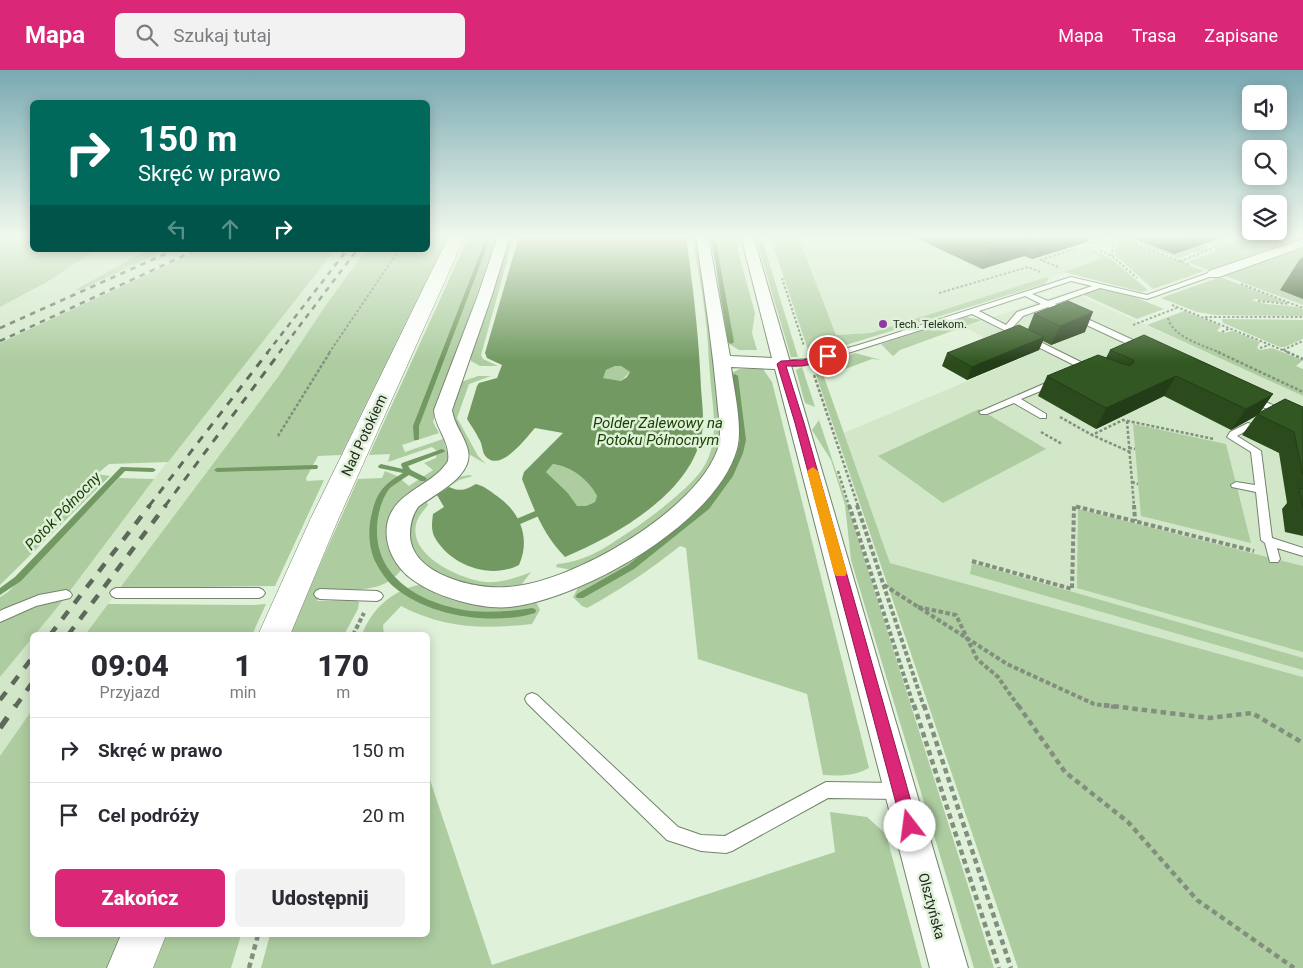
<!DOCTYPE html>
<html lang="pl">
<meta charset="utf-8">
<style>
body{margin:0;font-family:Roboto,sans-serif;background:#f2f2f3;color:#2b2b33;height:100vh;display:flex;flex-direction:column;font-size:19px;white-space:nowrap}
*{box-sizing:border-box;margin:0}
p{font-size:16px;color:#7c7c81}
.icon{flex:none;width:28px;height:28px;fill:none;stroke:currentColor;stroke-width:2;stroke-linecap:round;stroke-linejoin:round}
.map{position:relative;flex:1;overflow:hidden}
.drawer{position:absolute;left:30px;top:562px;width:400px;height:305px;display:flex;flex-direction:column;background:#fff;border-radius:8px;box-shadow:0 2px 12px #0003}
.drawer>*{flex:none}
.hud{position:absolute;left:30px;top:30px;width:400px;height:152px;border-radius:8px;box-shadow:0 2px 12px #0003;background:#00695c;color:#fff;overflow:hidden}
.buttons{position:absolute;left:1242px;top:15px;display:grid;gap:10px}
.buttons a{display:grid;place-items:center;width:45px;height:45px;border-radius:8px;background:#fff;box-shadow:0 2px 12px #0003;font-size:25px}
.pin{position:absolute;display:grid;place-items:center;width:42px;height:42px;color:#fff;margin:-21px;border:2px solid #fff;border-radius:50%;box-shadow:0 1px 5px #0007}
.me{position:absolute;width:55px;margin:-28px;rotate:345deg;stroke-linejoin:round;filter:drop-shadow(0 0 4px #0008)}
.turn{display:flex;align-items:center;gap:18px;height:105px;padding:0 25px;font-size:22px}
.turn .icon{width:65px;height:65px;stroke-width:2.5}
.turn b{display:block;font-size:35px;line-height:42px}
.lanes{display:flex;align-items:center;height:48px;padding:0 25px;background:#0003;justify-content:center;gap:25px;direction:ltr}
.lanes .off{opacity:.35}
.eta{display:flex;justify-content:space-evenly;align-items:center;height:85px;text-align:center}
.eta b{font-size:30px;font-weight:800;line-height:35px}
.action{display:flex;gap:10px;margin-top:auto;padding:10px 25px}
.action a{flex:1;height:58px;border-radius:8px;background:#db2777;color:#fff;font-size:20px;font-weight:800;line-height:58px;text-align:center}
.action a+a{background:#f2f2f3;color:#2b2b33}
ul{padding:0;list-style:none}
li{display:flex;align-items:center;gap:15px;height:65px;padding:0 25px;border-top:1px solid #e1e1e2}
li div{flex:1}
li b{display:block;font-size:19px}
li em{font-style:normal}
header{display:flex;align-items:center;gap:30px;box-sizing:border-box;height:70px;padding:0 25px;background:#db2777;color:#fff}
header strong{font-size:24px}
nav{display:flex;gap:28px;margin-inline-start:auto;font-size:18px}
.search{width:350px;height:45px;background:#f2f2f3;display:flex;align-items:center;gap:12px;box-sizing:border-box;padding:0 18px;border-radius:8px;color:#7c7c81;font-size:19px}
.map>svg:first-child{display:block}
</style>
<header>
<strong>Mapa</strong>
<div class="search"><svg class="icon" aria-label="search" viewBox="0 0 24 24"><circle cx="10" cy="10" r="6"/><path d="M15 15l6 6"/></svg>Szukaj tutaj</div>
<nav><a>Mapa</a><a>Trasa</a><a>Zapisane</a></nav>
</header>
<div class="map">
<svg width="1303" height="898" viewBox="0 0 1303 898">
<rect width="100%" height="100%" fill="#dff1d8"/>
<g fill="#d1e7c8">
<polygon points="798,166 1058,166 1086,177 1104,188 1061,204 906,253 871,263 836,265"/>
<polygon points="96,180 147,180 76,219 80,220 166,180 200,180 0,273 0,237 47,212"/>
<polygon points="335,180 366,180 326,235 278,307 85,565 34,565 154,409"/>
<polygon points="1070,221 1303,326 1303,607 890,493 844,363 1022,288 964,257"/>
<polygon points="32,567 32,640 0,686 0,607"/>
</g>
<g fill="#adcca0">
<polygon points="9,166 32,166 32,180 96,180 47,212 0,237 0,171"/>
<polygon points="428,166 448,166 341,385 318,386 306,408 307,411 324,410 275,516 120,518 278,307 326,235 366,180 428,180"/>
<path d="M469 166H497L433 352 439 363 402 375 405 382 443 369 449 388 440 402 401 433 395 489 401 500C382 525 350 519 322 519L317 531 355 530 359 532 358 539 344 565H289L358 409 382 408 385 401 397 406 409 416 433 400 424 393 436 388 437 381 432 377 388 392 390 384 369 385Z"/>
<polygon points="508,166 514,166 481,285 483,289 498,296 480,296 471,291 471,286"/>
<path d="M692 166H697L722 356 719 382 705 406 693 421 638 466 578 501 556 497 557 494C587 492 611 474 635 458 653 446 692 416 703 398 721 371 712 335 710 305 708 285 708 265 705 245 702 218 696 192 692 166Z"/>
<polygon points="709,166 737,166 738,181 755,243 752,263 757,280 739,280 726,272 715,191"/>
<polygon points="755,166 761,166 798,287 791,287"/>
<polygon points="770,166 798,166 836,265 871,263 1047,207 1049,209 1044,214 810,286"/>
<polygon points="1119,166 1237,166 1230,168 1221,168 1225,170 1215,174 1207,172 1202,174 1207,176 1207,179 1201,182 1195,181 1190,183 1191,184 1178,188"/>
<polygon points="1251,166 1277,166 1287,174 1208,200 1188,192 1214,182 1218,177"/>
<polygon points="1118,168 1204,201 1153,219 1115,185"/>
<polygon points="1086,177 1113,190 1148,220 1142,222 1064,202 1103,188"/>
<polygon points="1303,178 1303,235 1225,206"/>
<polygon points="147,180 166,180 80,220 75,220"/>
<polygon points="200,180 335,180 168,392 109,394 97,404 110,406 0,515 0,273"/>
<path d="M1220 207 1288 233 1263 231 1256 229 1252 230C1268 237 1286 233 1303 239V246L1215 245 1197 242 1161 228Z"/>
<polygon points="1103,218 1132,226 1164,239 1137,249 1082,224"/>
<polygon points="1184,241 1221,256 1217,261 1223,263 1233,261 1260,272 1257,278 1260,280 1272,278 1303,290 1296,296 1303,299 1303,326 1147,255"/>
<polygon points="966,247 982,250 900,280 893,286 881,274"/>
<polygon points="1222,249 1303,250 1303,269 1285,277 1280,277 1223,253"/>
<polygon points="855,283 881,290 872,289 824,307 890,493 1303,607 1303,898 1018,898 813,296"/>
<polygon points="615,296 621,296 630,302 621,311 602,308 606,300"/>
<polygon points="802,297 815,337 805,333 796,300"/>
<path d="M740 299H763L772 312 869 698C854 706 841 706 823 705L807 624 698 589 686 478 680 476C650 500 620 520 587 538L582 536 573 527 579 516 711 421 731 303Z"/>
<polygon points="478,306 491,306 469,314 457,348 478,386 486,394 465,382 453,355 451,342 461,312"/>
<polygon points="979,339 1046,379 943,433 878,386"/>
<polygon points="819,350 850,443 994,898 974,898 851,490 845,435 831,390 812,360"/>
<polygon points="1133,354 1226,374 1251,473 1141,446"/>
<path d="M553 394C572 397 588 409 597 426L595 432 586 436 577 437 572 432 567 422 546 402Z"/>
<path d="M469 405 473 406 459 410 427 432 428 435C424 440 419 446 417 451 405 485 460 509 485 512 499 513 517 508 531 502L518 519 467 516 431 500 413 483 407 455 409 443 453 408Z"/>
<polygon points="119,408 154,409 60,534 0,607 0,527 8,522"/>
<polygon points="1078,439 1303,496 1303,582 1077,518"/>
<polygon points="972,493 1303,588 1303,600 970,504"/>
<path d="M419 515C435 524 456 531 474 533 495 535 516 528 536 532L540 540 532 554C484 559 445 559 401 536L383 555 384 565H362C371 539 393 520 419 515Z"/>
<polygon points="108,534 253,535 266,534 252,565 85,565"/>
<polygon points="32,640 32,865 121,865 107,898 0,898 0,686"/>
<polygon points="428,704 492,895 835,782 830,742 867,747 886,764 922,898 261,898 270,865 428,865"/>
<polygon points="166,865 241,865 231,898 153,898"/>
</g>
<g fill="#729961" fill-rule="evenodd">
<path d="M519 166H686C693 217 699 267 701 318 702 334 705 352 701 368 688 425 615 466 565 487 542 463 534 439 522 409L524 402 563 363 535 358C525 369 498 406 484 384 482 379 482 373 479 369 476 362 471 356 467 349L477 316 479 313 497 308 502 295 487 288 485 283ZM615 296H621L630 302 627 307 621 311 603 308 606 300ZM553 394C572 397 588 409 597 426L595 432 586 436H577L567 422 546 402Z"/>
<path d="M476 414C484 416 490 421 497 426 520 442 531 468 519 495 490 510 449 495 434 466 431 459 432 451 433 444L444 437 437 425 449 417C461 422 465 420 476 414Z"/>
</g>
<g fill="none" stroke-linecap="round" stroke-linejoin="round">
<g fill="#729961" fill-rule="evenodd">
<polygon points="487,166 491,166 419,356 419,369 418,370 414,370 413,356"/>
<polygon points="711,166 715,166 734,272 731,274 728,272"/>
<polygon points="735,304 738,306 746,370 743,383 733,406 709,439 634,499 583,528 577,528 576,526 577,524 628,495 677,456 703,435 728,403 737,383 740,370 732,306"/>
<path d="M442 379 444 380 445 381 444 382 408 396 411 400 425 407 427 409 425 411H421L409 405C403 409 396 413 390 418 382 427 377 446 377 458 375 510 425 535 471 541 491 543 512 541 532 538L535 539 536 541 535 543C492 556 428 546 394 517 385 509 379 499 374 489 369 476 368 461 371 447 376 424 382 415 403 403L379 398 378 396 381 394 403 399 401 395 402 393Z"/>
<polygon points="315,395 317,395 318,397 317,399 217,402 214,400 217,398"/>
<polygon points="121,397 153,398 156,400 153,402 125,401 21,511 0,525 0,518 15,507"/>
<polygon points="540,439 546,439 547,441 546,443 513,457 507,457 506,455 507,453"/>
</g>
<defs>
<g id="lane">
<polygon points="1077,166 1086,166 1096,171 1091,172"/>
<path d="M1211 202 1218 204 1147 229 1100 218 1055 234 1146 276V280H1140L1048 237 1023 246 1012 258 1093 298 1094 300 1090 303 972 244 813 294 781 297 777 294 781 291 809 289 862 274 1071 207 1147 225ZM1071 211 1092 216 1048 231 1032 224ZM1025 226 1041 234 1017 242 1006 255 979 241Z"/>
<polygon points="1055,309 1058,310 1058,314 1021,329 1046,344 1046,348 1040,348 1014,333 987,344 981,344 979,342"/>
<polygon points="1252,326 1303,348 1303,355 1249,331 1247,329"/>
<polygon points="1248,353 1251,354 1253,356 1251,358 1237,366 1261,381 1272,468 1303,478 1303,486 1277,478 1280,489 1278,492 1270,492 1265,473 1261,470 1256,422 1232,417 1231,415 1236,412 1255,415 1251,382 1227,367 1230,362"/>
<polygon points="116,518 259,518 263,520 265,523 263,526 259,528 116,528 112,526 110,523 112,520"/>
<polygon points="320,519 377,521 381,523 383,526 381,529 377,531 320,529 316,527 314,524 316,521"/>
<polygon points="66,520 70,522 72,525 70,528 36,536 0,552 0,541 4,539 39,525"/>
<polygon points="532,623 537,625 678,757 701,765 725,766 826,712 898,713 904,716 906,721 904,726 898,729 828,728 732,781 726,783 701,781 667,770 527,633 525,629 527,625"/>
</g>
<g id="street">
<polygon points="0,166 8,166 0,171"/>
<path d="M498 166H510L492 225 452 340C454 354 463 364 467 377 477 405 436 423 418 437 412 446 410 454 410 466 412 505 476 520 508 517 572 513 694 442 717 381 723 364 718 345 717 328 712 274 704 220 696 166H708L730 286 772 288 741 166H753L968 898H930L775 299 731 297C734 320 743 357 737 379 717 453 582 529 510 537 482 540 436 527 413 510 396 498 384 477 387 455 393 421 432 417 448 391 451 372 435 358 434 340L478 225Z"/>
<polygon points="1303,169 1303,177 1219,207 1209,207 1207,204 1209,201"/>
</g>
<g id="secondary">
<polygon points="449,166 465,166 338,450 290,565 258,565 310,450"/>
<polygon points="121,865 166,865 153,898 107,898"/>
</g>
</defs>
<use href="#lane" stroke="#73836d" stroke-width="2"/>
<use href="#street" stroke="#73836d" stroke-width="2"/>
<use href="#secondary" stroke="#73836d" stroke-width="1"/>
<g stroke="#838f7e" stroke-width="2" stroke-dasharray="2.5 2" stroke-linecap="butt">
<polyline points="1115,166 1190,195"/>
<polyline points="1100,181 1112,186 1137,208"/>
<polyline points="1112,186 1114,166"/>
<path d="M1180 191C1202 184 1219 174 1241 166"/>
<polyline points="1058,197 1041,190 1074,179"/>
<polyline points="782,208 804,276"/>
<polyline points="1241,214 1303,238"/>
<polyline points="939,223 1028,197 1040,202"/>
<polyline points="1258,231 1289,234"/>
<polyline points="1172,235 1290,283"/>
<polyline points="1205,247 1303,247"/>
<path d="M1168 248C1172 267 1205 276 1221 283"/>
<polyline points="1133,255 1179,237"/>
<polyline points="1222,262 1230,258"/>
<polyline points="1260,278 1269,275"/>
<polyline points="1283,280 1303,271"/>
<polyline points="329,283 399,180"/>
</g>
<g stroke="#838f7e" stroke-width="2.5" stroke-dasharray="3 2" stroke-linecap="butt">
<polyline points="1218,282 1303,322"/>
<polyline points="1287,282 1303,289"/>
<polyline points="814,305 858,436"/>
<polyline points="1060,347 1092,365"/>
<polyline points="1127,351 1134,436"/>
<polyline points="1041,362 1062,374"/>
<polyline points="278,366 330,282"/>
<polyline points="1129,378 1135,379"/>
<polyline points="1130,382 1092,365 1123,350 1214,369"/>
<polyline points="838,401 849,436"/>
<polyline points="1132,412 1138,414"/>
</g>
<g stroke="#838f7e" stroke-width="4" stroke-dasharray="4.5 2.5" stroke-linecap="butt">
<polyline points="849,435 914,637"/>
<polyline points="857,435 924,637"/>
<polyline points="1134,435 1135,451"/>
<polyline points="972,491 1072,519 1074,436 1254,481"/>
<polyline points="884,515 1007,594 1094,634 1115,637"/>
<polyline points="918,537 956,545 977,589 998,607 1019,637"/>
<polyline points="353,565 364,543"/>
</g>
<g stroke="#838f7e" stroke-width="4.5" stroke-dasharray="5.5 4" stroke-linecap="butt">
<polyline points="914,635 999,898"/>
<polyline points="924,635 1011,898"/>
<polyline points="1018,635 1065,702 1128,752 1197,830 1294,898"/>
<polyline points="1104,635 1209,648 1252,643 1303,673"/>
<polyline points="249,898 258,865"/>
</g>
<use href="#lane" fill="#fff" fill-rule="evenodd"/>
<use href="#street" fill="#fff" fill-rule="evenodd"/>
<use href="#secondary" fill="#fff" fill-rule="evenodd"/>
<g stroke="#5f695b" stroke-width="2.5" stroke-dasharray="5.5 5.5" stroke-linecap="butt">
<polyline points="0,258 174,180"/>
<polyline points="0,271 196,180"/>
<polyline points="267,283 347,180"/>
<polyline points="279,283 357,180"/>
</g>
<g stroke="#5f695b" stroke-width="3" stroke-dasharray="8 8" stroke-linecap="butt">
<polyline points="149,436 268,282"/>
<polyline points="165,436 280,282"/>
</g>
<g stroke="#5f695b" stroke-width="4.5" stroke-dasharray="10 10" stroke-linecap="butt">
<polyline points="50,565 150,435"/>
<polyline points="68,565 166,435"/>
<polyline points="0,630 32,588"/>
<polyline points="15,637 32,613"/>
</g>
<polyline stroke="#5f695b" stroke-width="5.5" stroke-dasharray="13 13" stroke-linecap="butt" points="0,658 16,635"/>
</g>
<g fill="#2b4b1d">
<polygon points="912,166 1090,166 1087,172 1032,189 1024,186 982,199"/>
<polygon points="1090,166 1108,166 1097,169"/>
<polygon points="1127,166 1227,166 1174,184"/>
<polygon points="1303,186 1303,229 1280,220 1300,189 1302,188"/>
<polygon points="1034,244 1085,262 1051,275 1043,271 1039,280 967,310 942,296 947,283 1028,259"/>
<polygon points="1144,265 1260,343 1303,337 1303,466 1285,462 1282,439 1287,433 1279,383 1242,365 1256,346 1231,360 1164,326 1096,359 1038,326 1047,306 1106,288 1110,280"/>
</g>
<g fill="#233d18">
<polygon points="1032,166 1024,186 982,199 989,178"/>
<polygon points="1050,166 1090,166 1087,172 1032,189 1039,169"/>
<polygon points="1098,166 1108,166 1097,169"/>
<polygon points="1183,166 1227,166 1174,184"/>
<polygon points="1093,242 1085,262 1051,275 1060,256"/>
<polygon points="1044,267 1039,280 967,310 972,297"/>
<polygon points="1176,306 1164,326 1096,359 1106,338"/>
<polygon points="1273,324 1259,344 1257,344 1256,346 1231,360 1246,339"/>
</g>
<g fill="#325722" stroke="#233d18">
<polygon points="961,166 1032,166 989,178"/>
<polygon points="1032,166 1050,166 1039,169"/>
<polygon points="1068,231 1093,242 1060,256 1034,244"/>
<polygon points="1019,255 1044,267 972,297 947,283"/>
<polygon points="1144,265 1273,324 1246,339 1176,306 1106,338 1047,306 1098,285 1130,296 1134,292 1133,290 1110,280"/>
<polygon points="1285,329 1303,337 1303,405 1294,362 1257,344"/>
<polygon points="1299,418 1303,419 1303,438"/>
</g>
<linearGradient id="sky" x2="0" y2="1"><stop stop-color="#79a9b2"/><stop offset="0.57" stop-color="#f1f9ed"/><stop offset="1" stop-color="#f1f9ed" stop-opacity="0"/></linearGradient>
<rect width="1303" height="292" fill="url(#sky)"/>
<polygon fill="#db2777" stroke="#8e194d" points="828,284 833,286 831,288 803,296 786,296 804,353 918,756 916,762 910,764 904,762 902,756 795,353 777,294 781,291 803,290"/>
<polygon fill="#f59e0b" points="813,397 818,401 847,503 845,506 836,506 834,503 807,401"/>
<circle fill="#8d3aa8" stroke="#dff1d8" stroke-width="2" cx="883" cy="254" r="5"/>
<g text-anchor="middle" stroke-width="5" stroke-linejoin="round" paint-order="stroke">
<g font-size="11" fill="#232920" stroke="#dff1d8" text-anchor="start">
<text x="893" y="258">Tech. Telekom.</text>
</g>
<g font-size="14" fill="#232920" stroke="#dff1d8">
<text transform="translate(364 365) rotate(-65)" y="5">Nad Potokiem</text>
<text transform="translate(932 836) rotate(75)" y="5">Olsztyńska</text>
</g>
<g font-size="15" font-style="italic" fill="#183e01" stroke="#dff1d8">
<text x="658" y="358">Polder Zalewowy na<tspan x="658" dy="17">Potoku Północnym</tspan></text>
<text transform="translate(63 441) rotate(-46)" y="5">Potok Północny</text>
</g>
</g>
</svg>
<div class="buttons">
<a><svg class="icon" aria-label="sound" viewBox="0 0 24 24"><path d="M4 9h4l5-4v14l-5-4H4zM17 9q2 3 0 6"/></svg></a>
<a><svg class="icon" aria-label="search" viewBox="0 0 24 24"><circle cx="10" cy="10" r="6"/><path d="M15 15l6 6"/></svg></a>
<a><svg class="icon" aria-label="layers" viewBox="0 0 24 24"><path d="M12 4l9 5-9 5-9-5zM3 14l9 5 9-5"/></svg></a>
</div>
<div class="pin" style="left:828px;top:286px;background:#d93025"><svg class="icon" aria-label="arrive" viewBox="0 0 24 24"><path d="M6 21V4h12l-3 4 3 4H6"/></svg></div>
<svg class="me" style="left:910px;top:756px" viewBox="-20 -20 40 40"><circle r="19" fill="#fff"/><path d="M0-13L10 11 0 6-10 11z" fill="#db2777"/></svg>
<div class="hud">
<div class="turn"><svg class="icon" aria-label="right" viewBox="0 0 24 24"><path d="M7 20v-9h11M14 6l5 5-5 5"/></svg><div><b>150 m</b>Skręć w prawo</div></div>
<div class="lanes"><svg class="icon off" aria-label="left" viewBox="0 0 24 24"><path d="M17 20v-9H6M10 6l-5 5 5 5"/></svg><svg class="icon off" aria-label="ahead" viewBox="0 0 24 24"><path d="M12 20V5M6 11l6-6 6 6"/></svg><svg class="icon" aria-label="right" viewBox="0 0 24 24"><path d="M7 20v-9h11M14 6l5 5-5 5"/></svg></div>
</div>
<section class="drawer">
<div class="eta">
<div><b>09:04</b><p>Przyjazd</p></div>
<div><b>1</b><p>min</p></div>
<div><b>170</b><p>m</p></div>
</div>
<ul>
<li><svg class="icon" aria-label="right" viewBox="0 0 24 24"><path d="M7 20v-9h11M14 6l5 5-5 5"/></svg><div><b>Skręć w prawo</b></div><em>150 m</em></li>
<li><svg class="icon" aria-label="arrive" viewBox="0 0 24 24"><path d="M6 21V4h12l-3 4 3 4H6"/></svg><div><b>Cel podróży</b></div><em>20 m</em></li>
</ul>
<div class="action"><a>Zakończ</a><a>Udostępnij</a></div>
</section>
</div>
